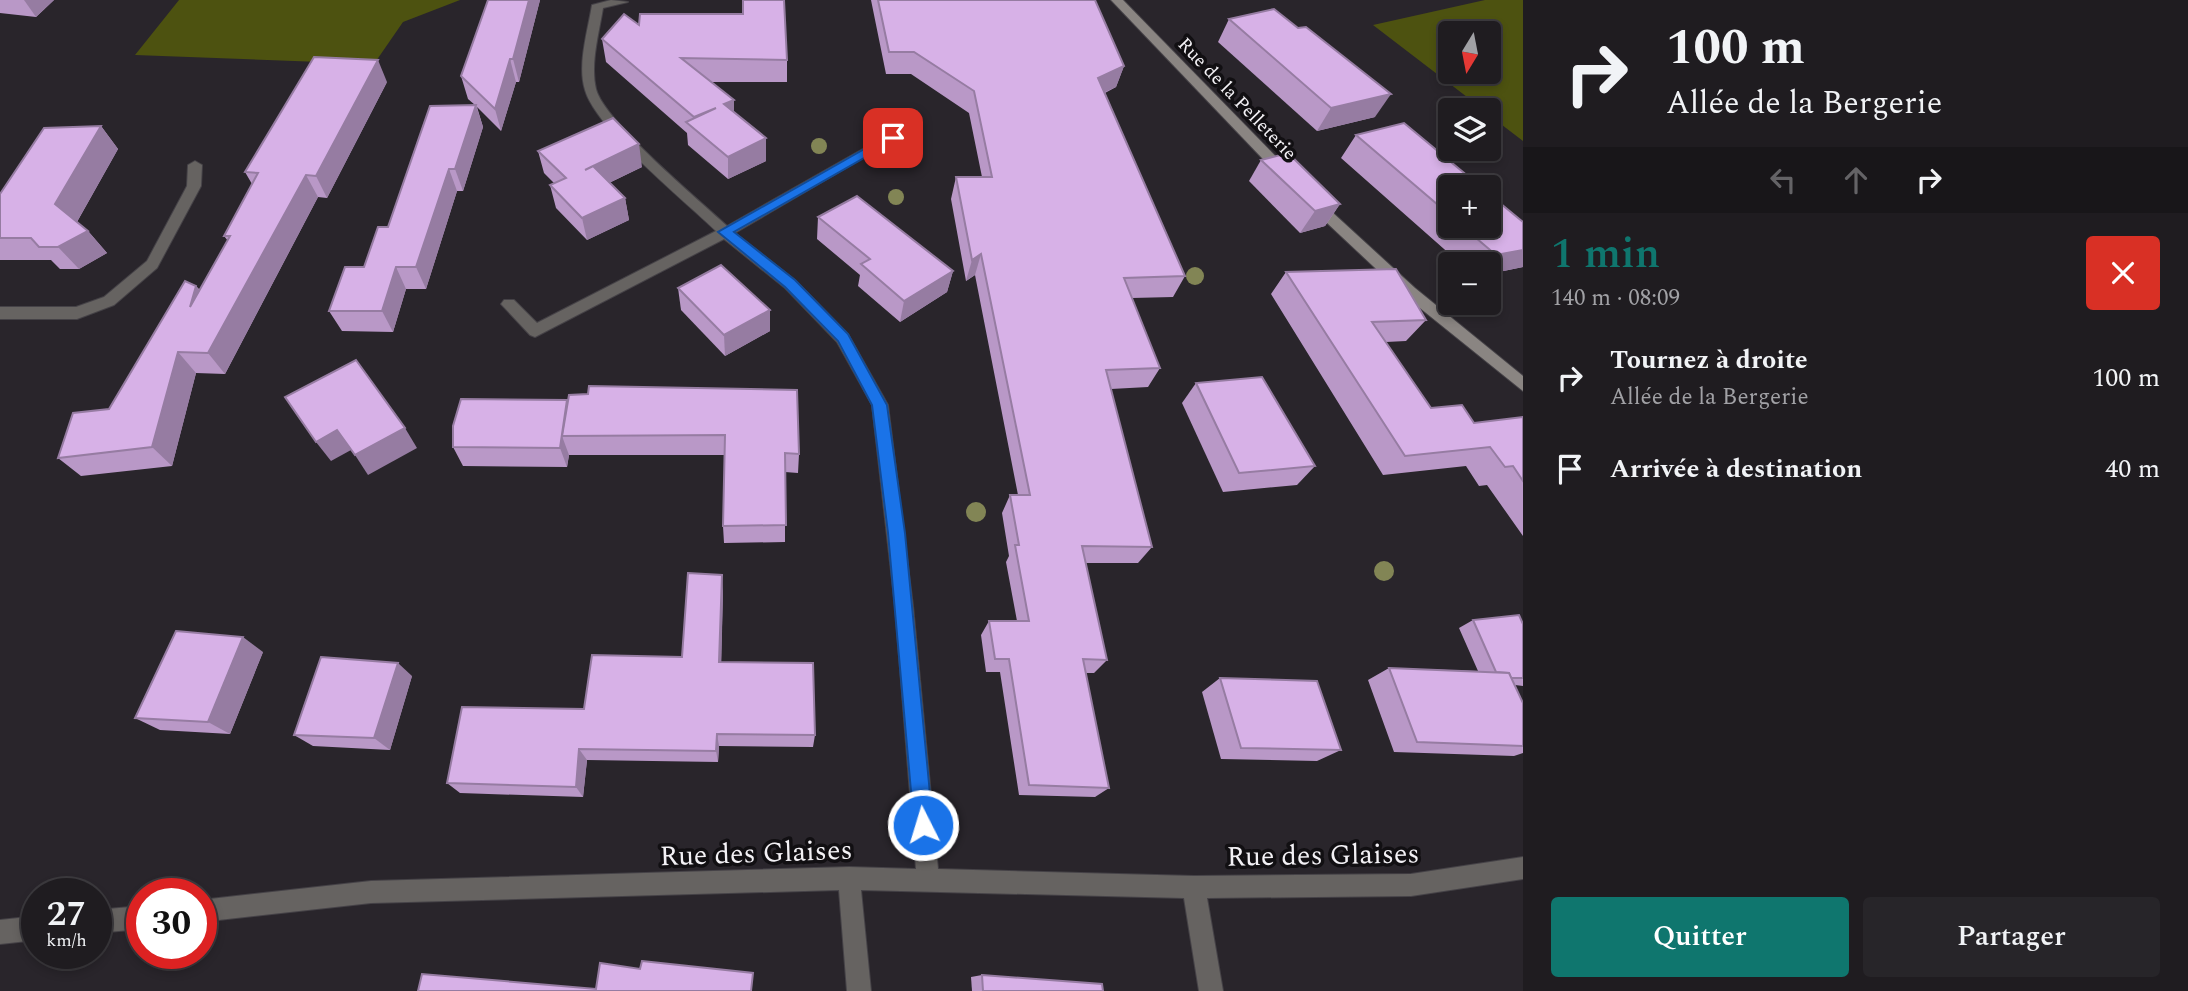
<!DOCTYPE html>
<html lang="fr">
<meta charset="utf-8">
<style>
body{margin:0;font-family:Spectral,serif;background:#272529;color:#f1f3f6;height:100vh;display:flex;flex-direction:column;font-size:26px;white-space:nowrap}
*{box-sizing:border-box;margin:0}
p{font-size:23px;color:#a1a1a5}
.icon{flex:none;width:38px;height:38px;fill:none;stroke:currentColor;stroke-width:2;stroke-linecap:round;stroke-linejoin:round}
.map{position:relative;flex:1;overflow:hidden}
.drawer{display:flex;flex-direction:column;background:#1f1c20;width:665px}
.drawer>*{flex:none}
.top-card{background:#1f1c20;color:#f1f3f6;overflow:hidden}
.needle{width:46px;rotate:190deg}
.buttons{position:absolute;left:1438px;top:21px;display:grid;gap:14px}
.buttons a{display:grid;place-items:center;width:63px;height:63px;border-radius:7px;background:#1f1c20;box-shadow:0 4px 10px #0003,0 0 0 2px #3c3a3e;font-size:35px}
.speed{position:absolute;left:21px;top:878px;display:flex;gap:14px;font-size:35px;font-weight:700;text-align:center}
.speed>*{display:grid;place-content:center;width:91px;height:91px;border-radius:50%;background:#1f1c20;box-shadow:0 4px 10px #0003,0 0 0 2px #3c3a3e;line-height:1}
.speed small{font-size:18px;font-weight:400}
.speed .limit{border:10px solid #d22;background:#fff;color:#111}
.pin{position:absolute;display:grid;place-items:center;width:60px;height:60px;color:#fff;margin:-30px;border-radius:14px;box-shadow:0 4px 10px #0006}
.me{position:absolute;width:77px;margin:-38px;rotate:355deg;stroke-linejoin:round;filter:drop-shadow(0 0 5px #0008)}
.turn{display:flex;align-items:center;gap:24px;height:147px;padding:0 28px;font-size:32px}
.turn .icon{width:91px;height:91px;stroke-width:2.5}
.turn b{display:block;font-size:49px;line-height:60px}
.lanes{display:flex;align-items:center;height:66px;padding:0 28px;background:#0003;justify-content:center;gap:35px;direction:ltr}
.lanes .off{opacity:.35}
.round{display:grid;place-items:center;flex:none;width:74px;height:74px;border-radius:7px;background:#272529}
.head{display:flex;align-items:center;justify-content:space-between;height:119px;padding:0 28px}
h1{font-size:42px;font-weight:600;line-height:52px;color:#0f766e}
.primary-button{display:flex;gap:14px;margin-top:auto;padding:14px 28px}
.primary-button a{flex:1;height:80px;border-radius:7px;background:#0f766e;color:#fff;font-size:28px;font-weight:600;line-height:80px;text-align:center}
.primary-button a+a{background:#272529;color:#f1f3f6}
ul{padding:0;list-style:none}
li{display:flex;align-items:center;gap:21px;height:91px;padding:0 28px}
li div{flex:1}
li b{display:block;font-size:26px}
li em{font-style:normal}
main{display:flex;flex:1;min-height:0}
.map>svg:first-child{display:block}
</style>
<main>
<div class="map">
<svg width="1523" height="991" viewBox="0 0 1523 991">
<rect width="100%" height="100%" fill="#29252b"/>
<g fill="#4d5210" fill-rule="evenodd">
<polygon points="179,0 460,0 403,22 374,64 135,55"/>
<path d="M1485 0H1523V141L1489 115V110H1484L1373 25ZM1451 33H1489V72H1451Z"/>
</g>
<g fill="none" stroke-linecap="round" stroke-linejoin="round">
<defs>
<g id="street">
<path d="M611 0 628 2 603 8C599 33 590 64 596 89 604 121 698 199 727 226L884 137 869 127V121H877L899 137 735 233 795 280 848 334 888 405 913 606 938 869 1194 876 1411 874 1523 857V879L1411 896 1207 898 1223 991H1199L1184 898 861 890 871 991H847L839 890 371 903 201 922V900L371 881 849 867 916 869 895 606 872 405 837 342 785 288 724 239 535 337 530 335 501 304 504 300H514L537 323 716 231C684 200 596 129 585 90 577 65 588 30 592 5Z"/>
<polygon points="195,161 202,165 201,186 157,268 114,305 77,319 0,319 0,307 76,307 104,297 147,261 187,186 188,165"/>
<polygon points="142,906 142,929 96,933 96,910"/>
<polygon points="37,916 37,940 0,944 0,920"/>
</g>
<g id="secondary">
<polygon points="1111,0 1123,0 1290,171 1290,177 1280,177"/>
<polygon points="1315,199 1320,201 1415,288 1523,376 1523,391 1405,296 1310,207 1308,204"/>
</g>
</defs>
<use href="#street" stroke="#454247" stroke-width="2"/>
<use href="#secondary" stroke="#454247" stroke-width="2"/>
<use href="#street" fill="#666361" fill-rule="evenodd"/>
<use href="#secondary" fill="#8a8582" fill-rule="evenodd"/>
</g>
<g fill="#828555">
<circle cx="819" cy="146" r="8"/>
<circle cx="896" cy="197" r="8"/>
<circle cx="1195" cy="276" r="9"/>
<circle cx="976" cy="512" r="10"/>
<circle cx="1384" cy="571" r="10"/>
</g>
<g fill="#b998c7">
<polygon points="0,0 54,0 36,17 0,13"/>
<polygon points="488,0 540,0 519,82 516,82 501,131 477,107 483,127 463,191 457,191 426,289 406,289 393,332 342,331 329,311 364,267 388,227 475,105 468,99 461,76"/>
<polygon points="871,0 1095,0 1124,66 1116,87 1105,93 1185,276 1173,297 1132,298 1160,368 1148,387 1111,389 1152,547 1138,563 1086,563 1107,660 1094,673 1086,673 1109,788 1095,797 1019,795 1000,672 986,672 981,635 989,621 1017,621 1006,562 1009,556 1002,513 1010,495 1018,495 975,275 966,281 951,199 956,177 982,177 969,113 911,74 886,74"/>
<polygon points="743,14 787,60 787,82 710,82 734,112 766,138 766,161 728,179 688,145 687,133 606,62 602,39 639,25"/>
<polygon points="1229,19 1375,117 1317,131 1218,42"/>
<polygon points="387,82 327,198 318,197 225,374 196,373 172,466 81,476 58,458 109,409 196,286 200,290 228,241 224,236 252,184 245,172"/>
<polygon points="101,126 118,149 77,222 88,231 107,253 79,269 60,269 51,260 0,260 0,194"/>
<polygon points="1356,135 1451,187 1451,226 1489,226 1523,222 1523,267 1489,274 1489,264 1461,264 1341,158"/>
<polygon points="538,151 642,167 609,183 625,198 629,220 587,240 556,208 550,185 554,183 544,173"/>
<polygon points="1261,160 1340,204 1325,226 1300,233 1249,181"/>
<polygon points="818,217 953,271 947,292 900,322 858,286 860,275 817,239"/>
<polygon points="1286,272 1426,320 1406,341 1386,342 1431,408 1474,423 1523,417 1523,536 1487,485 1479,486 1466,466 1383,475 1271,294"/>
<polygon points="678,288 770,331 725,356 681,310"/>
<polygon points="1196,383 1315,466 1297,485 1223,492 1182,403"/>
<polygon points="569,395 799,454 798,473 785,472 785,542 724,543 723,526 725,455 569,455 567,467 463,466 453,447 568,403"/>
<polygon points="723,591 721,662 815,735 813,747 719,746 718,762 587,760 583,797 460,793 447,783 682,657"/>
<polygon points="1473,620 1523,624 1523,686 1515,685 1523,703 1523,753 1514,756 1394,752 1368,680 1389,668 1478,671 1459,628"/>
<polygon points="263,652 230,734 160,730 135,718"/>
<polygon points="412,676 390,750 313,746 294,735"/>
<polygon points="1220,678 1341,750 1317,761 1221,759 1202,692"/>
<polygon points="982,975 1103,991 972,991 971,977"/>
</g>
<g fill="#967ca2">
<polygon points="24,0 54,0 36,17"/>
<polygon points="529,0 540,0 519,82 513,59"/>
<polygon points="510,59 516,82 501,131 495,109"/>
<polygon points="378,60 387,82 327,198 316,176"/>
<polygon points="1124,66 1116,87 1090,99 1098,78"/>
<polygon points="1391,94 1375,117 1317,131 1331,108"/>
<polygon points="734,100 734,123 724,104"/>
<polygon points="476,105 483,127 463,191 455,169"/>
<polygon points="101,126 118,149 74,227 55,204"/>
<polygon points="766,138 766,161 728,179 728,157"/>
<polygon points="639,144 642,167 590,192 585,170"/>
<polygon points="449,169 457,191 426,289 416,267"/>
<polygon points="306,175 318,197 225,374 208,353"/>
<polygon points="625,198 629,220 587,240 582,218"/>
<polygon points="1340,204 1325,226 1300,233 1315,211"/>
<polygon points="88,231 107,253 79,269 58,247"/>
<polygon points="1523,250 1523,267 1489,274 1489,264 1487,264 1496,255"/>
<polygon points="981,254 975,275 966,281 972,260"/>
<polygon points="396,267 406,289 393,332 382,311"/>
<polygon points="953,271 947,292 900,322 904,301"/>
<polygon points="196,286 212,307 190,307"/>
<polygon points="770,310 770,331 725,356 724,335"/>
<polygon points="178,352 196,373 172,466 152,447"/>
<polygon points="567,400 573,420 562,436 569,455 567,467 560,448"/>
<polygon points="405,428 417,448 368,475 355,455"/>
<polygon points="337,430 351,450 331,461 316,442"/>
<polygon points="722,575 723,591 721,676 719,662"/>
<polygon points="243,637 263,652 230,734 208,722"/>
<polygon points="398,663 412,676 390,750 374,738"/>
<polygon points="717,734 719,746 718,762 716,751"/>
<polygon points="579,749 587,760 583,797 576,787"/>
</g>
<g fill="#d7b1e7" stroke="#967ca2" stroke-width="2">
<polygon points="488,0 529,0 513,59 510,59 495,109 461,76"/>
<polygon points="743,0 784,0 787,60 681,58 734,100 724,104 766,138 728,157 686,122 716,108 694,117 602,39 624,14 639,25 640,14 743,14"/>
<polygon points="878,0 1095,0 1124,66 1098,78 1185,276 1124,278 1160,368 1106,370 1152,547 1082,546 1107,660 1083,659 1109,788 1029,785 1009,659 995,659 989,621 1029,621 1015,545 1019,545 1010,495 1030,495 981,254 972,260 956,177 992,177 974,91 914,52 889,52"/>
<polygon points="1274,9 1298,28 1306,27 1391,94 1331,108 1229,19"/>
<polygon points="314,57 378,60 316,176 306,175 208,353 178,352 152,447 58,458 73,413 109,409 185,281 196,286 190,307 230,236 224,236 258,173 245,172"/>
<polygon points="476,105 455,169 449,169 416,267 396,267 382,311 329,311 345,267 364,267 378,227 388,227 430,106"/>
<polygon points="613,118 639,144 585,170 593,166 625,198 582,218 550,185 566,178 538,151"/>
<polygon points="1404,123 1481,187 1451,187 1451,216 1356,135"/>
<polygon points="101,126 55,204 88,231 58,247 39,247 31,238 0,238 0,194 44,128"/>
<polygon points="1288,153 1340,204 1315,211 1261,160"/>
<polygon points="1489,194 1523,222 1523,250 1496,255 1462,226 1489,226"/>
<polygon points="857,196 953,271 904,301 861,264 870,259 818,217"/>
<polygon points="721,265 770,310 724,335 678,288"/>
<polygon points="1396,269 1426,320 1372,322 1431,408 1462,405 1474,423 1523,417 1523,481 1513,466 1505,467 1490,447 1405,456 1286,272"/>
<polygon points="356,360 405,428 355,455 337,430 316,442 285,397"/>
<polygon points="1262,377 1315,466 1239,473 1196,383"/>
<polygon points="589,386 797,390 799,454 785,453 786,525 723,526 725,435 562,436 569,395 588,394"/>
<polygon points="461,399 567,400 560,448 453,447 453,426"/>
<polygon points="688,573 722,575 719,662 813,663 815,735 717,734 716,751 579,749 576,787 447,783 462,707 584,709 592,655 682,657"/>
<polygon points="1519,615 1523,624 1523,678 1511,678 1509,673 1496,672 1473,620"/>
<polygon points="176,631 243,637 208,722 135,718"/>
<polygon points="321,657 398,663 374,738 294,735"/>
<polygon points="1389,668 1509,673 1523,703 1523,746 1417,742"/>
<polygon points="1220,678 1317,681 1341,750 1241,748"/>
<polygon points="642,961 753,973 751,991 418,991 422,974 596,989 600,963 640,969"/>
<polygon points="982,975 1102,984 1103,991 983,991"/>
</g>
<polygon fill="#1a73e8" stroke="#114b97" stroke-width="2" points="889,135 899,138 734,232 795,280 848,334 887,405 905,533 933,825 930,832 923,835 916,832 914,825 888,533 872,405 838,341 785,287 718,232"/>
<g text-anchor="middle" stroke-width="7" stroke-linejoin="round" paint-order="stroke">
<g font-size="19" fill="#f3f1f5" stroke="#110f12">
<text transform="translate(1238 98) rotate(46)" y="7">Rue de la Pelleterie</text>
</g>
<g font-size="28" fill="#f3f1f5" stroke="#110f12">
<text transform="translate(756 852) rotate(-2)" y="10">Rue des Glaises</text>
<text transform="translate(1323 854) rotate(-1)" y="10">Rue des Glaises</text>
</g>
</g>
</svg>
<div class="buttons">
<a><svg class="needle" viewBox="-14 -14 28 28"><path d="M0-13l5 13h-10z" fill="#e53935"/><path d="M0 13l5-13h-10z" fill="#a1a1a5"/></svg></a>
<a><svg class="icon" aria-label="layers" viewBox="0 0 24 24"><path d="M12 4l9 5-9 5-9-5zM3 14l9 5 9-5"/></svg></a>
<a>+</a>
<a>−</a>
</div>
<div class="speed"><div>27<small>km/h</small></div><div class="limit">30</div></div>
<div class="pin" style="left:893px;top:138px;background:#d93025"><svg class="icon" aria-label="arrive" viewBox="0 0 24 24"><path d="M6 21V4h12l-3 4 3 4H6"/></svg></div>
<svg class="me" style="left:923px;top:825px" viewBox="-20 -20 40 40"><circle r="17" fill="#1a73e8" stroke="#fff" stroke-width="3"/><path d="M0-11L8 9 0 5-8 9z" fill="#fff"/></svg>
</div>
<section class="drawer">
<div class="top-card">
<div class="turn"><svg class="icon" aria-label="right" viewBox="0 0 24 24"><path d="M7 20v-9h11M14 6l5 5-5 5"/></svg><div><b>100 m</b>Allée de la Bergerie</div></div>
<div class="lanes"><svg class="icon off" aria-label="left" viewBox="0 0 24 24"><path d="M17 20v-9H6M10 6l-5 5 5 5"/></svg><svg class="icon off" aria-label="ahead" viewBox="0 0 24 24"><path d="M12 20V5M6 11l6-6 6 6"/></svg><svg class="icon" aria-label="right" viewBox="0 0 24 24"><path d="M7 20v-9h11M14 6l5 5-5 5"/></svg></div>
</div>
<div class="head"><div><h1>1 min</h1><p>140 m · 08:09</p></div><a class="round" style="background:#d93025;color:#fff"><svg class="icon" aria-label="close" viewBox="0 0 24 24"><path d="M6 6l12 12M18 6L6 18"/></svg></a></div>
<ul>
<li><svg class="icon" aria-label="right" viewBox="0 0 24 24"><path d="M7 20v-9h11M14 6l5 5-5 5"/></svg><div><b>Tournez à droite</b><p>Allée de la Bergerie</p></div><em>100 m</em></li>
<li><svg class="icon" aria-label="arrive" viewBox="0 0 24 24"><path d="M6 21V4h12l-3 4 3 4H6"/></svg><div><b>Arrivée à destination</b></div><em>40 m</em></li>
</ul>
<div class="primary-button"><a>Quitter</a><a>Partager</a></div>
</section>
</main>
